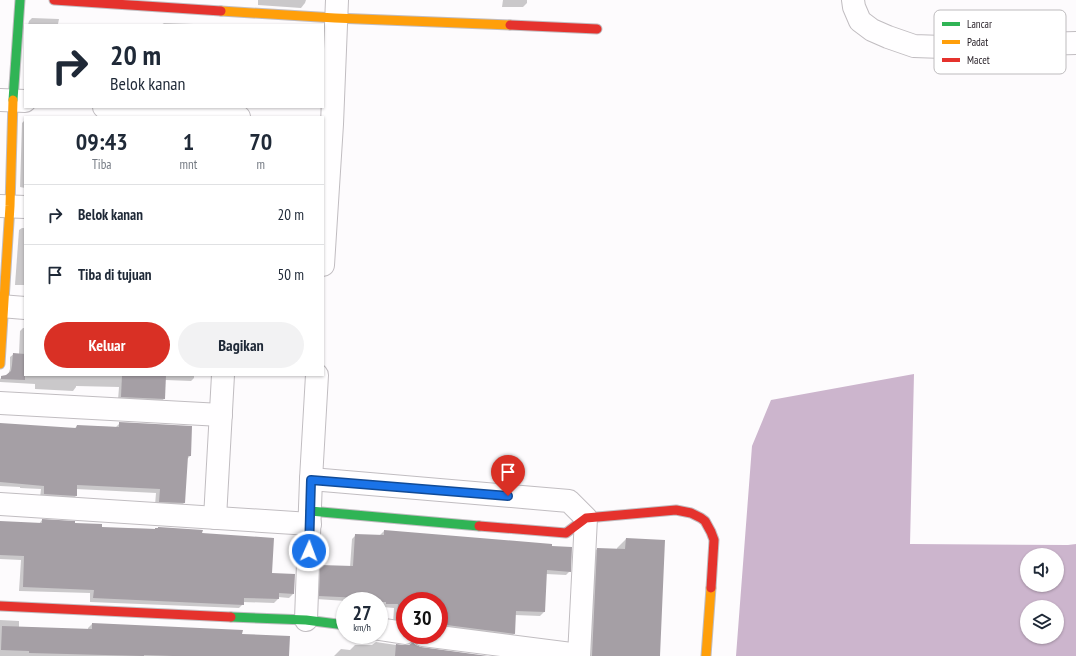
<!DOCTYPE html>
<html lang="id">
<style>
body{margin:0;font-family:"PT Sans Narrow",sans-serif;background:#f2f2f3;color:#1f2937;height:100vh;display:flex;flex-direction:column;font-size:15px;white-space:nowrap}
*{box-sizing:border-box;margin:0}
p{font-size:13px;color:#747a83}
.icon{flex:none;width:22px;height:22px;fill:none;stroke:currentColor;stroke-width:2;stroke-linecap:round;stroke-linejoin:round}
.map{position:relative;flex:1;overflow:hidden}
.details{position:absolute;left:24px;top:116px;width:300px;height:260px;display:flex;flex-direction:column;background:#fff;border-radius:0px;box-shadow:0 1px 3px #0004}
.details>*{flex:none}
.banner{position:absolute;left:24px;top:24px;width:300px;height:84px;border-radius:0px;box-shadow:0 1px 3px #0004;background:#fff;color:#1f2937;overflow:hidden}
.fabs{position:absolute;left:1020px;top:548px;display:grid;gap:8px}
.fabs a{display:grid;place-items:center;width:44px;height:44px;border-radius:50%;background:#fff;box-shadow:0 1px 3px #0004;font-size:20px}
.speed{position:absolute;left:336px;top:592px;display:flex;gap:8px;font-size:20px;font-weight:700;text-align:center}
.speed>*{display:grid;place-content:center;width:52px;height:52px;border-radius:50%;background:#fff;box-shadow:0 1px 3px #0004;line-height:1}
.speed small{font-size:10px;font-weight:400}
.speed .limit{border:6px solid #d22;background:#fff;color:#111}
.pin{position:absolute;display:grid;place-items:center;width:34px;height:34px;color:#fff;margin:-41px -17px;border-radius:50% 50% 50% 0;rotate:-45deg;box-shadow:0 0 4px #0007}
.pin .icon{rotate:45deg}
.me{position:absolute;width:44px;margin:-22px;rotate:2deg;stroke-linejoin:round;filter:drop-shadow(0 0 3px #0008)}
.turn{display:flex;align-items:center;gap:14px;height:84px;padding:0 20px;font-size:18px}
.turn .icon{width:52px;height:52px;stroke-width:2.5}
.turn b{display:block;font-size:28px;line-height:34px}
.eta{display:flex;justify-content:space-evenly;align-items:center;height:68px;text-align:center}
.eta b{font-size:24px;font-weight:800;line-height:28px}
.primary-button{display:flex;gap:8px;margin-top:auto;padding:8px 20px}
.primary-button a{flex:1;height:46px;border-radius:24px;background:#d93025;color:#fff;font-size:16px;font-weight:800;line-height:46px;text-align:center}
.primary-button a+a{background:#f2f2f3;color:#1f2937}
ul{padding:0;list-style:none}
li{display:flex;align-items:center;gap:12px;height:60px;padding:0 20px;border-top:1px solid #e0e1e3}
li div{flex:1}
li b{display:block;font-size:15px}
li em{font-style:normal}
.map>svg:first-child{display:block}
</style>
<div class="map">
<svg width="1076" height="656" viewBox="0 0 1076 656">
<rect width="100%" height="100%" fill="#fdfbfd"/>
<path fill="#ccb5cd" fill-rule="evenodd" d="M914 374 910 544 1068 545 1076 544V656H736L752 446 771 400ZM1027 555H1057V585H1027ZM1027 607H1057V637H1027Z"/>
<g fill="#0003">
<polygon points="258,0 306,0 305,3 301,8 258,5"/>
<polygon points="503,0 527,0 527,3 523,7 502,7"/>
<polygon points="32,18 59,19 58,24 97,25 28,25 29,21"/>
<polygon points="164,23 194,24 194,25 161,25"/>
<polygon points="25,120 25,188 20,187 22,123"/>
<polygon points="22,228 25,228 25,285 15,285 19,230"/>
<polygon points="23,328 25,328 25,375 194,375 194,378 191,381 165,380 164,399 160,402 118,400 119,387 76,386 76,387 73,391 35,389 35,384 0,382 0,379 2,377 8,375 10,369 10,357 14,354 19,354 20,331"/>
<polygon points="120,423 190,456 187,459 184,503 180,507 155,505 156,493 76,489 76,496 72,500 40,498 41,489 20,488 20,487 0,486 0,424 74,429 77,426 116,427"/>
<polygon points="42,520 101,528 157,529 158,528 201,531 201,534 271,574 293,594 289,598 278,597 278,599 274,603 243,602 243,604 239,608 90,602 90,593 19,591 21,560 0,559 0,522 39,524"/>
<polygon points="384,531 570,571 566,575 546,574 544,612 540,616 515,615 514,634 510,638 439,629 439,601 405,601 405,625 393,623 394,608 382,607 383,606 379,606 379,601 346,601 316,599 317,570 321,566 350,567 352,539 356,535 380,535"/>
<polygon points="626,539 658,656 584,656 589,558 597,549 617,550 617,548"/>
<polygon points="0,620 19,621 19,627 88,630 88,628 92,624 241,634 288,656 0,656"/>
<polygon points="376,642 403,646 481,656 334,656 341,649 350,650 355,645 372,645"/>
</g>
<g fill="#a59fa5">
<polygon points="13,353 25,354 25,380 1,379 1,376 6,375 11,371 12,365"/>
<polygon points="122,375 166,375 165,399 121,397"/>
<polygon points="119,422 192,426 191,456 188,456 185,503 159,502 160,489 77,485 77,496 44,494 44,486 0,482 0,423 76,428 77,425 119,427"/>
<polygon points="42,519 75,521 75,523 102,524 102,527 155,529 155,528 158,528 158,527 203,530 202,533 274,538 272,573 295,574 294,594 279,593 279,599 244,598 244,605 93,598 94,590 23,587 24,556 0,555 0,521 42,523"/>
<polygon points="384,530 552,544 552,546 572,547 571,572 547,570 545,612 516,611 515,634 439,624 439,601 405,601 405,620 397,619 398,604 386,604 386,602 379,602 379,601 361,601 361,598 319,596 320,565 353,566 355,534 384,535"/>
<polygon points="626,538 665,540 660,656 592,656 597,548 625,549"/>
<polygon points="92,623 243,630 242,634 290,636 289,656 173,656 144,655 144,656 143,656 29,653 29,651 1,650 2,626 92,629"/>
<polygon points="413,642 416,645 421,647 488,656 395,656 396,644 403,645 409,645"/>
</g>
<g fill="none" stroke-linecap="round" stroke-linejoin="round">
<defs>
<g id="street">
<polyline points="853,0 854,7 860,21 872,30 888,37 914,46 943,47 1076,43"/>
<polyline points="0,100 25,101"/>
<polyline points="104,107 239,117"/>
<polyline points="0,206 25,207"/>
<polyline points="323,265 332,124 337,0"/>
<polyline points="0,306 25,308"/>
<polyline points="0,403 221,415"/>
<polyline points="311,479 569,501 586,518 579,656"/>
<polyline points="0,504 310,524"/>
<polyline points="215,518 223,375"/>
<polyline points="306,620 311,479 317,375"/>
<polyline points="379,629 405,633"/>
<polyline points="423,635 579,655"/>
</g>
<g id="fast">
<polyline points="13,100 20,0"/>
<polyline points="310,511 479,526"/>
<polyline points="231,617 306,620 345,625"/>
</g>
<g id="slow">
<polyline points="221,11 335,18 510,25"/>
<polyline points="0,364 10,206 13,100"/>
<polyline points="706,656 711,588"/>
</g>
<g id="jam">
<polyline points="54,0 221,11"/>
<polyline points="510,25 597,29"/>
<polyline points="479,526 566,533 586,518 676,510 691,513 701,518 705,521 711,532 714,540 711,588"/>
<polyline points="0,606 231,617"/>
</g>
</defs>
<use href="#street" stroke="#c1bdc1" stroke-width="24"/>
<use href="#fast" stroke="#c1bdc1" stroke-width="11"/>
<use href="#slow" stroke="#c1bdc1" stroke-width="11"/>
<use href="#jam" stroke="#c1bdc1" stroke-width="11"/>
<use href="#street" stroke="#fffeff" stroke-width="22"/>
<use href="#fast" stroke="#30b455" stroke-width="9"/>
<use href="#slow" stroke="#ff9f0a" stroke-width="9"/>
<use href="#jam" stroke="#e5322d" stroke-width="9"/>
</g>
<g fill="none" stroke-linecap="round" stroke-linejoin="round">
<defs>
<polyline id="route" points="309,551 311,480 508,496"/>
</defs>
<use href="#route" stroke="#114b97" stroke-width="10"/>
<use href="#route" stroke="#1a73e8" stroke-width="7"/>
</g>
<rect x="934" y="10" width="132" height="64" rx="6" fill="#fff" stroke="#bdbbbd" stroke-width="1"/>
<rect x="942" y="22" width="18" height="4" fill="#30b455"/>
<rect x="942" y="40" width="18" height="4" fill="#ff9f0a"/>
<rect x="942" y="58" width="18" height="4" fill="#e5322d"/>
<g font-size="11" fill="#241d24">
<text x="967" y="28">Lancar</text>
<text x="967" y="46">Padat</text>
<text x="967" y="64">Macet</text>
</g>
</svg>
<div class="fabs">
<a><svg class="icon" aria-label="sound" viewBox="0 0 24 24"><path d="M4 9h4l5-4v14l-5-4H4zM17 9q2 3 0 6"/></svg></a>
<a><svg class="icon" aria-label="layers" viewBox="0 0 24 24"><path d="M12 4l9 5-9 5-9-5zM3 14l9 5 9-5"/></svg></a>
</div>
<div class="speed"><div>27<small>km/h</small></div><div class="limit">30</div></div>
<div class="pin" style="left:508px;top:496px;background:#d93025"><svg class="icon" aria-label="arrive" viewBox="0 0 24 24"><path d="M6 21V4h12l-3 4 3 4H6"/></svg></div>
<svg class="me" style="left:309px;top:551px" viewBox="-20 -20 40 40"><circle r="17" fill="#1a73e8" stroke="#fff" stroke-width="3"/><path d="M0-11L8 9 0 5-8 9z" fill="#fff"/></svg>
<div class="banner">
<div class="turn"><svg class="icon" aria-label="right" viewBox="0 0 24 24"><path d="M7 20v-9h11M14 6l5 5-5 5"/></svg><div><b>20 m</b>Belok kanan</div></div>
</div>
<section class="details">
<div class="eta">
<div><b>09:43</b><p>Tiba</p></div>
<div><b>1</b><p>mnt</p></div>
<div><b>70</b><p>m</p></div>
</div>
<ul>
<li><svg class="icon" aria-label="right" viewBox="0 0 24 24"><path d="M7 20v-9h11M14 6l5 5-5 5"/></svg><div><b>Belok kanan</b></div><em>20 m</em></li>
<li><svg class="icon" aria-label="arrive" viewBox="0 0 24 24"><path d="M6 21V4h12l-3 4 3 4H6"/></svg><div><b>Tiba di tujuan</b></div><em>50 m</em></li>
</ul>
<div class="primary-button"><a>Keluar</a><a>Bagikan</a></div>
</section>
</div>
